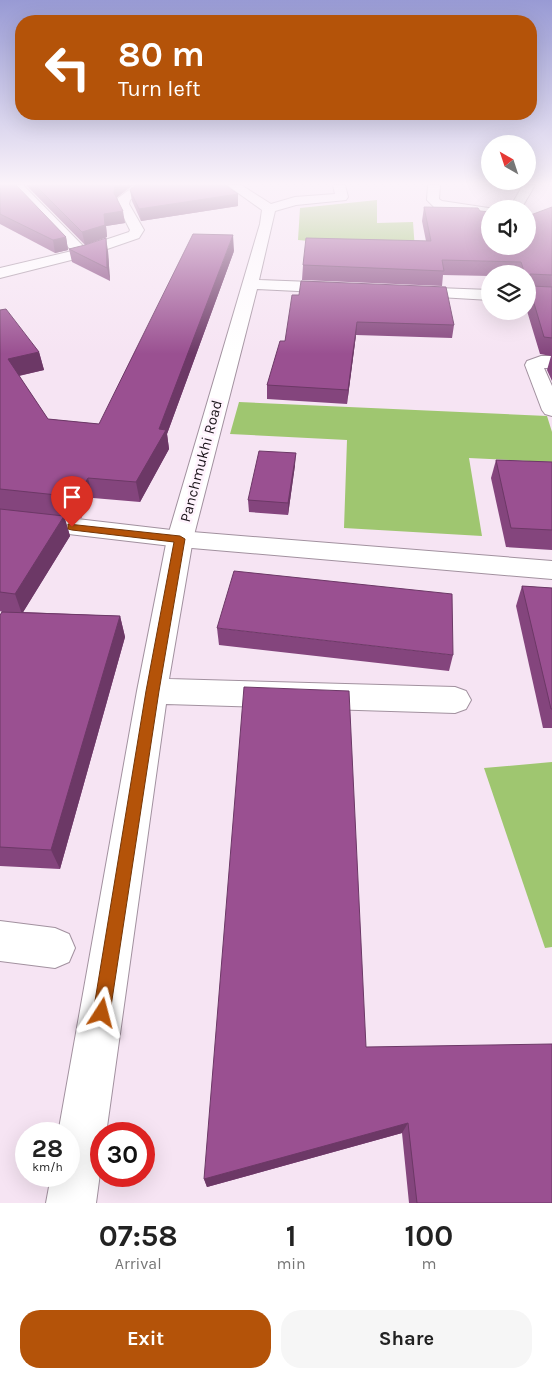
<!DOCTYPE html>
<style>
body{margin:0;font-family:Karla,sans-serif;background:#f6f6f6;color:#222;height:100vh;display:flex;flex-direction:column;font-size:19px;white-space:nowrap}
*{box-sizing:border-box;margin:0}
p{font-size:16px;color:#767676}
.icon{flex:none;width:28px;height:28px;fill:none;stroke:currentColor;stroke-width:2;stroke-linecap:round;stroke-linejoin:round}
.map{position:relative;height:1203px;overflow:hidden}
.drawer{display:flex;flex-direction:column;background:#fff;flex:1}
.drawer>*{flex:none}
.banner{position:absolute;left:15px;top:15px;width:522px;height:105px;border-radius:20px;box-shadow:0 5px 20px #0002;background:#b45309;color:#fff;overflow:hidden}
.needle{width:32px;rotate:321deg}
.tools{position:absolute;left:481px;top:135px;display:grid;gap:10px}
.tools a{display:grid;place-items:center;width:55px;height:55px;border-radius:50%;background:#fff;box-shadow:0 5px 20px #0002;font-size:25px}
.speed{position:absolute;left:15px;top:1122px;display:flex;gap:10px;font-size:25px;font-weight:700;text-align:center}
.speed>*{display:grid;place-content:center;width:65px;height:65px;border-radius:50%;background:#fff;box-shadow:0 5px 20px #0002;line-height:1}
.speed small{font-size:12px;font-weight:400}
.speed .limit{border:8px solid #d22;background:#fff;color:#111}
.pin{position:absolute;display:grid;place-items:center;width:42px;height:42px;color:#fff;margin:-51px -21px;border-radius:50% 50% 50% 0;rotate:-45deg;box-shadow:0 0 5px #0007}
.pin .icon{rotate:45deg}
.me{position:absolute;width:55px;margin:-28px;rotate:9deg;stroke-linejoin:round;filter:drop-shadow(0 0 4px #0008)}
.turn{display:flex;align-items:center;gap:18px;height:105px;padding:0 20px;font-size:22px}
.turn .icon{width:65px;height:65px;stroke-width:2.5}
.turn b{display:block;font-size:35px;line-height:42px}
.eta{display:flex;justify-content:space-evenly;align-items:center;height:85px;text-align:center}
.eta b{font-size:30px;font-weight:700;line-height:35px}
.cta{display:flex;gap:10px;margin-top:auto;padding:10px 20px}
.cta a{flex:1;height:58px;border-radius:20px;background:#b45309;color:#fff;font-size:20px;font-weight:700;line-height:58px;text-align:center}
.cta a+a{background:#f6f6f6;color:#222}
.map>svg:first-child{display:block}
</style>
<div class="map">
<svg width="552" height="1203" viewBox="0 0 552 1203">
<rect width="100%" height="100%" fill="#f6e4f3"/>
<g fill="#9fc670">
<polygon points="377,200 377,223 413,222 415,250 298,240 300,208"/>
<polygon points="239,402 547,416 552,432 552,462 469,458 482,536 344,528 347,440 230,434"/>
<polygon points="552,762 552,947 545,948 484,768"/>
</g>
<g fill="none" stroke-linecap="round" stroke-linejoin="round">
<defs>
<g id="street">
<polygon points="10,185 23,185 84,247 129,232 130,230 117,204 118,198 136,185 150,185 130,200 129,204 144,230 139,238 87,256 0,278 0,268 72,251"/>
<polygon points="227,185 241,185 271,204 295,197 335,194 333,185 345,185 348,197 346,200 296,205 275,211 259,280 338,283 346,288 338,293 257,289 193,539 169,679 455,687 466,691 471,700 466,709 455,713 166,704 106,1134 101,1134 101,1166 96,1203 46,1203 51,1176 69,1176 69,1134 58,1134 137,691 167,539 260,224 262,210"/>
<polygon points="428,185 440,185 439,199 442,201 495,209 490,209 490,214 434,207 427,200"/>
<polygon points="523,185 535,185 521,209 509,209"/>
<polygon points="411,287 490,290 490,300 405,295 403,292 405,289"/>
<polygon points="541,356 552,356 552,368 544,368 552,386 552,416 545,414 542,410 525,365 527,361"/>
<polygon points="0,921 55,928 69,934 75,948 69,962 55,968 0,961"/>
</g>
<polygon id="secondary" points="0,510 180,531 552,561 552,579 180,547 0,526"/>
</defs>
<use href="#street" stroke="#a2919f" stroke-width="2"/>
<use href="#secondary" stroke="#a2919f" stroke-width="2"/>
<use href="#street" fill="#fff" fill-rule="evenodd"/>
<use href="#secondary" fill="#fff" fill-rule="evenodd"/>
</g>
<g fill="#84457d">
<polygon points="0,185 66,237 68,250 55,253 0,224"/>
<polygon points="26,185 133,185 116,198 125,223 106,226 107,237 85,245"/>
<polygon points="130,190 238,194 238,206 141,221 132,201"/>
<polygon points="424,207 490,246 552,207 552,381 547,370 551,356 540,354 527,311 528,274 490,274 490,276 443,275 442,286 302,280 303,265 426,241 422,221"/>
<polygon points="69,249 108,251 110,281 72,262"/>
<polygon points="234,251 167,434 169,449 140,502 93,498 81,518 45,514 64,516 70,536 23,612 120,616 125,637 60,869 0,866 0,615 2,612 0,611 0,310 39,352 44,370 19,376 48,419 99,424"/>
<polygon points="299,295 454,325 452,338 356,335 347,404 267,399 267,385 285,341"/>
<polygon points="496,460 552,462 552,550 506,547 491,478"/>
<polygon points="295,465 288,515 249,512 248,500"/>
<polygon points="522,586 552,588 552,728 543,728 516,606"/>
<polygon points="217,628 453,655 449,671 219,645"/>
<polygon points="366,1047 552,1203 409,1203 402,1133 207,1187 204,1179"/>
</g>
<g fill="#6c3866">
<polygon points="116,185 133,185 116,198 114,193 115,186"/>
<polygon points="238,194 238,206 141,221 139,209"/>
<polygon points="123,211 125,223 106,226 107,237 85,245 82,232 104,214"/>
<polygon points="233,235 234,251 167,434 169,449 140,502 136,482 159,429"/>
<polygon points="66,237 68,250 55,253 53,240"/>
<polygon points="106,238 108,251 110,281 107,268"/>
<polygon points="357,322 356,335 347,404 348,390"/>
<polygon points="39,352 44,370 13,377 8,359"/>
<polygon points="296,453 295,465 288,515 288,503"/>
<polygon points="88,478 93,498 81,518 76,497"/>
<polygon points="64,516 70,536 22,614 15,594"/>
<polygon points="120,616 125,637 60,869 51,850"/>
<polygon points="408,1123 402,1133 207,1187 204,1179"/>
</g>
<g fill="#9a5091" stroke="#6c3866">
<polygon points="0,185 16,185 66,237 53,240 0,214"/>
<polygon points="35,185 116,185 115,186 114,193 123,211 104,214 105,225 82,232"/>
<polygon points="136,185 225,185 238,194 139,209 130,190"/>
<polygon points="424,207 478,208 480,211 490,212 490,246 528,246 528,216 552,207 552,275 530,274 531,286 552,287 552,338 544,337 528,283 528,274 525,274 521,262 442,260 444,271 303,265 306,238 431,241"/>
<polygon points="193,234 233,235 159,429 166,430 136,482 88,478 76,497 0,489 0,310 6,309 39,352 8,359 48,419 99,424"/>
<polygon points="106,238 107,268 69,249 85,245"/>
<polygon points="301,281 446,287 454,325 357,322 348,390 267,385 280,341 285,341 292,295 299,295"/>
<polygon points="259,451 296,453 288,503 248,500"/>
<polygon points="496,460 552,462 552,530 511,528"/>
<polygon points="0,509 64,516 15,594 0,592"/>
<polygon points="234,571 452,594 453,655 217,628"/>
<polygon points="522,586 552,588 552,709 551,709"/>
<polygon points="2,612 120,616 51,850 0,847 0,615"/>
<polygon points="244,687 349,691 366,1047 552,1044 552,1203 417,1203 408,1123 204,1179"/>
</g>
<linearGradient id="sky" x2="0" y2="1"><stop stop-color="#989ad4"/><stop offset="0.52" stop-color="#fbf3fa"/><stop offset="1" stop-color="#fbf3fa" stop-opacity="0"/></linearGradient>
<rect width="552" height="354" fill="url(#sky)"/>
<polygon fill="#b45309" stroke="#753606" points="68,524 180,536 185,539 159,691 110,1013 108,1019 102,1022 95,1019 93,1013 146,691 174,542 72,530 68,529"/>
<g text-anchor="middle" stroke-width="5" stroke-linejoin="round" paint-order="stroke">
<g font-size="15" fill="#1c151b" stroke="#fff3fd">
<text transform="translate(201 461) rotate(-75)" y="5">Panchmukhi Road</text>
</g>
</g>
</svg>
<div class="tools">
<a><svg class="needle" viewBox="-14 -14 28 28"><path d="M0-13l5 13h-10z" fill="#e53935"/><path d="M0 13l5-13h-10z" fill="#767676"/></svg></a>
<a><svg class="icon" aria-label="sound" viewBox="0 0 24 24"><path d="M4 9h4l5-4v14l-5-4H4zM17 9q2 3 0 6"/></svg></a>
<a><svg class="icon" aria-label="layers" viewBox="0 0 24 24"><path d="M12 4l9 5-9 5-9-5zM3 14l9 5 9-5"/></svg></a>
</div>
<div class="speed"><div>28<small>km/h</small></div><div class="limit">30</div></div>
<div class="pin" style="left:72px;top:527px;background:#d93025"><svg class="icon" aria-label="arrive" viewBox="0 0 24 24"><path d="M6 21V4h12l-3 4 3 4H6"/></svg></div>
<svg class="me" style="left:102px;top:1013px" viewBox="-20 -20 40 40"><path d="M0-17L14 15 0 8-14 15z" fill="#b45309" stroke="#fff" stroke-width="4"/></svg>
<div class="banner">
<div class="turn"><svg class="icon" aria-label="left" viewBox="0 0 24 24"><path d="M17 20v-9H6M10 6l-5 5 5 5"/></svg><div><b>80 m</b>Turn left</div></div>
</div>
</div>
<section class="drawer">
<div class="eta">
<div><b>07:58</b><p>Arrival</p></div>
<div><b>1</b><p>min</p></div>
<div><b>100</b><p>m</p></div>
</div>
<div class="cta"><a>Exit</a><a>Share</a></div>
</section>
